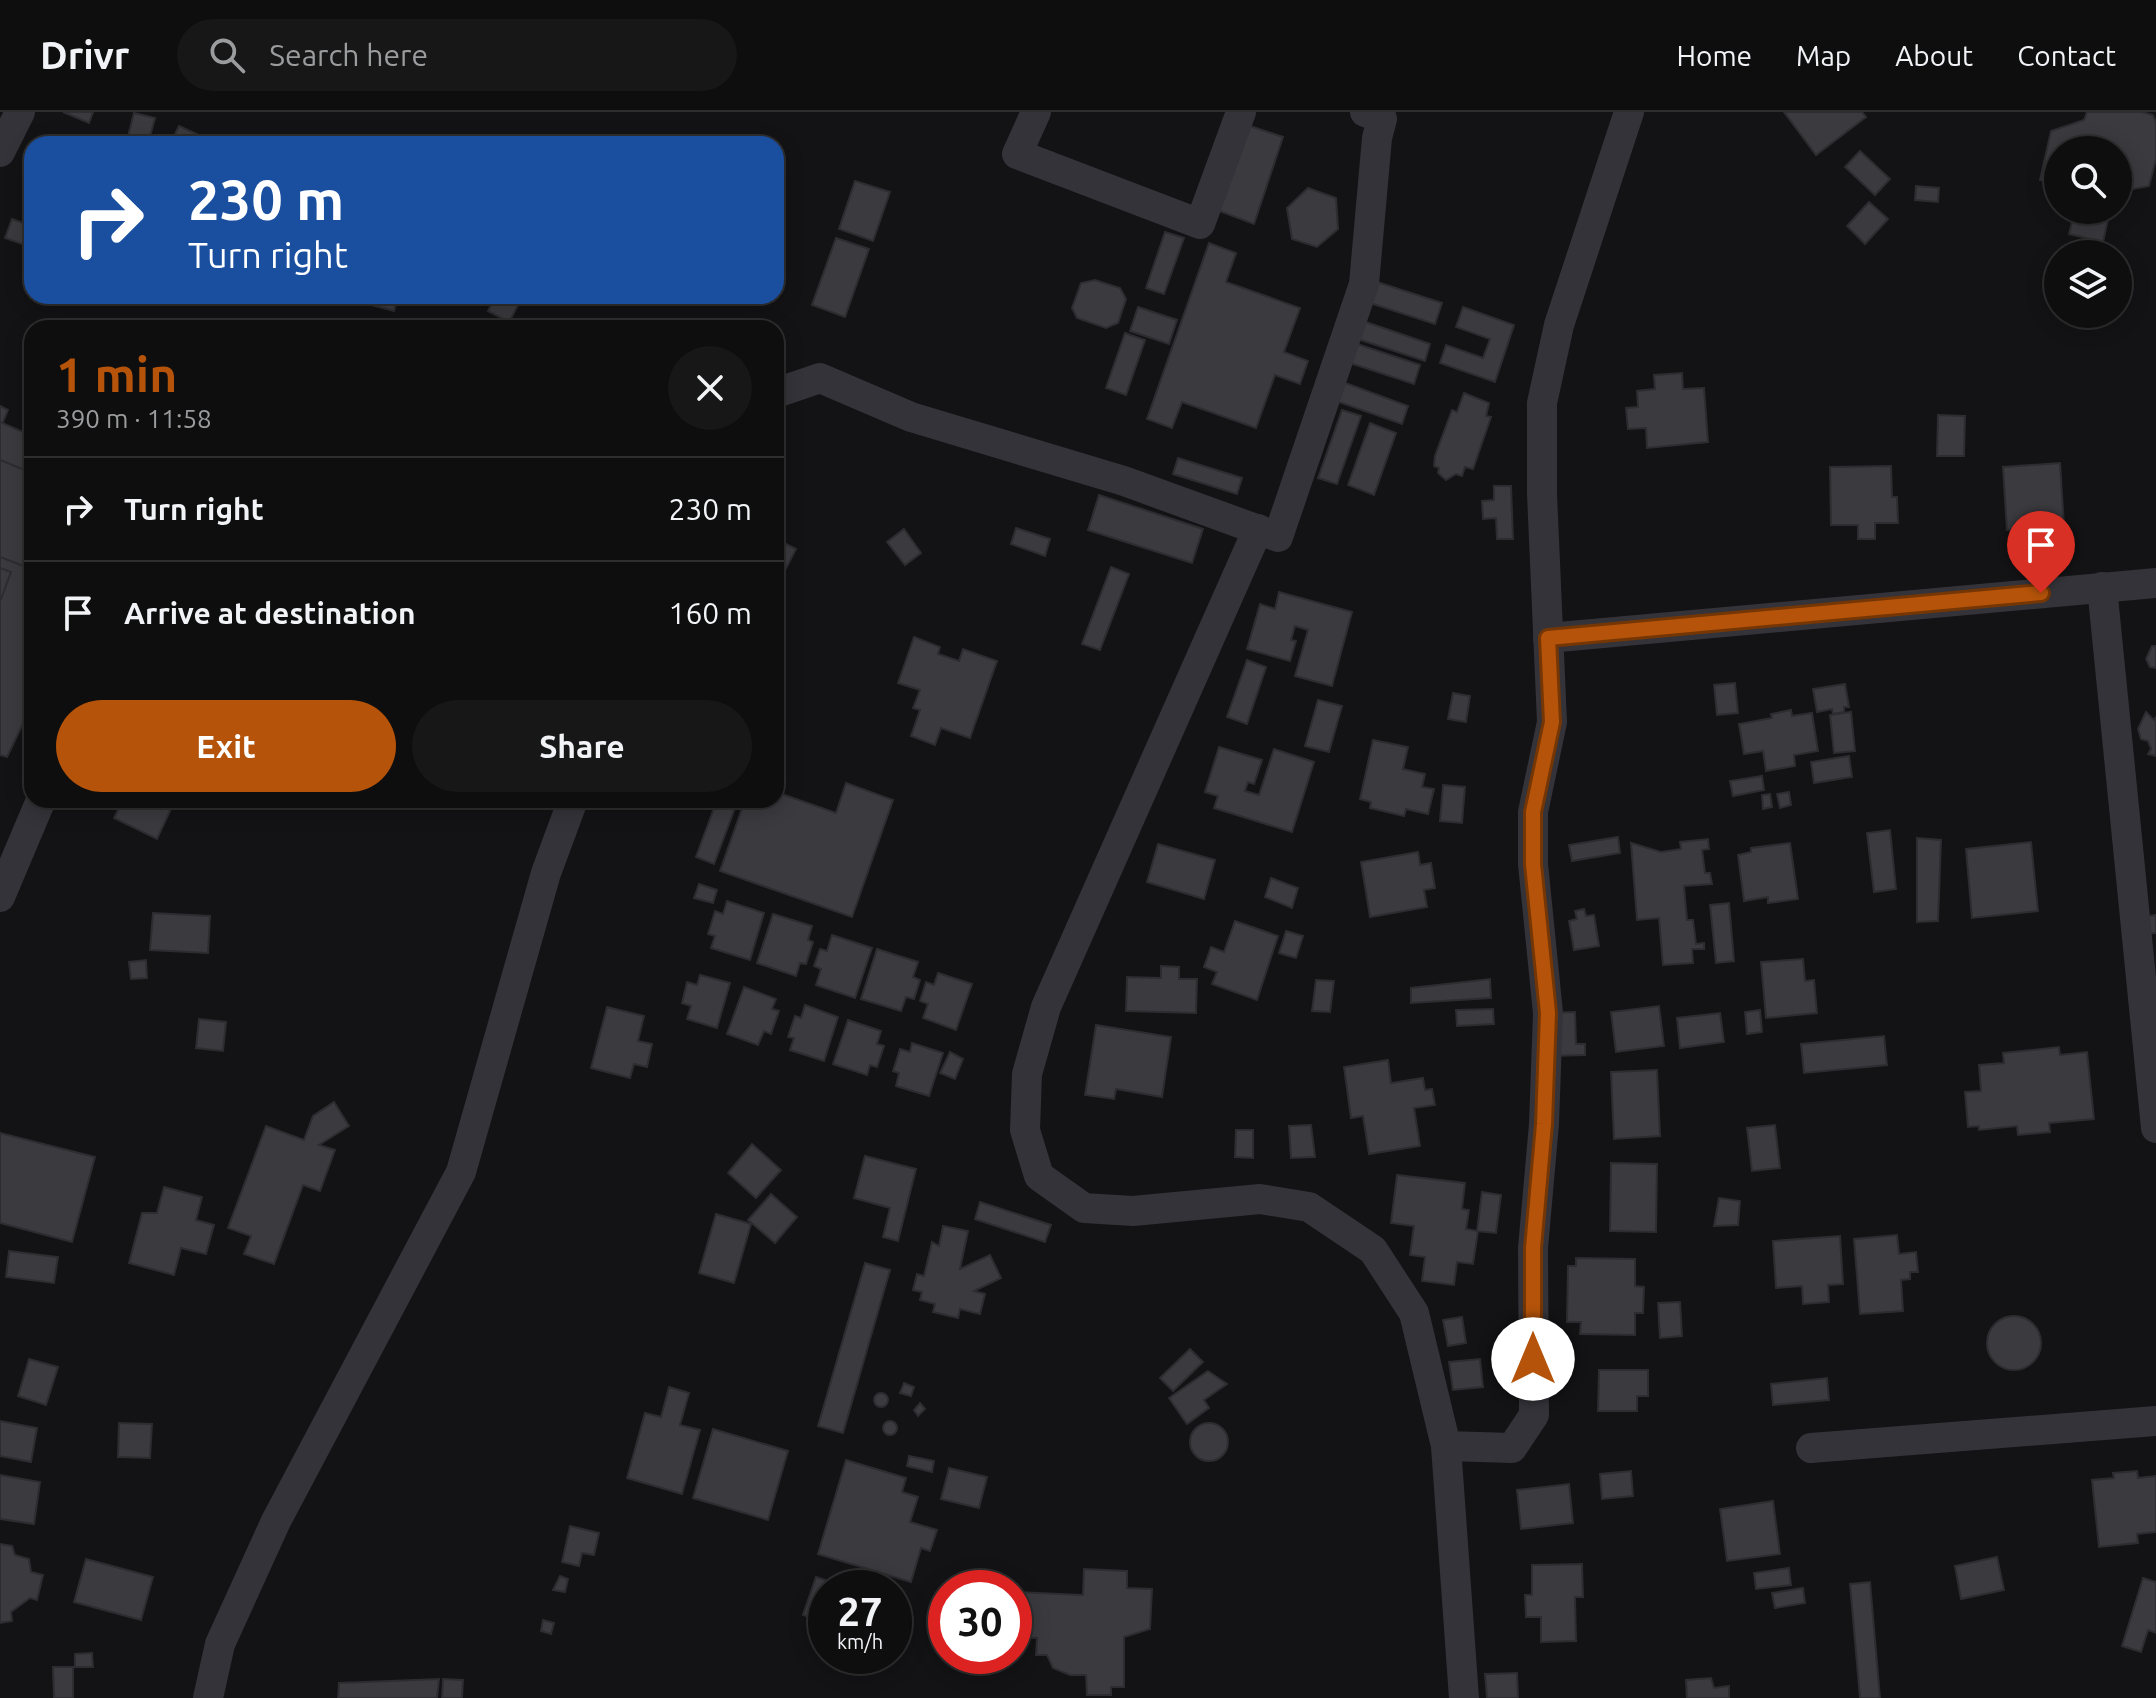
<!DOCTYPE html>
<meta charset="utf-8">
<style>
body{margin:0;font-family:Ubuntu,sans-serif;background:#171718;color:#f1f3f6;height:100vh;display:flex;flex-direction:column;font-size:30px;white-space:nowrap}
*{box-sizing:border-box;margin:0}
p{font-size:26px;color:#9b9c9e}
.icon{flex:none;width:44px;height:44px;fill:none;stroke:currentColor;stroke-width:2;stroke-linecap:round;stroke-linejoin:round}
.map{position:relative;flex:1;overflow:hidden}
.side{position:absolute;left:24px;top:208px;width:760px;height:488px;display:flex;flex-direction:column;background:#0e0e0f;border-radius:24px;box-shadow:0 4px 20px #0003,0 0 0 2px #2e2e2f}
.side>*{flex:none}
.hud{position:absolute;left:24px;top:24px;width:760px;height:168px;border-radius:24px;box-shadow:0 4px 20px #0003,0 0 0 2px #2e2e2f;background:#1a4fa0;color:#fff;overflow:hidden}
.tools{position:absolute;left:2044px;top:24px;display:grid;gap:16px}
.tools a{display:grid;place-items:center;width:88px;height:88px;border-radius:50%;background:#0e0e0f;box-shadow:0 4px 20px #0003,0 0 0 2px #2e2e2f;font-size:40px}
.speed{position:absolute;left:808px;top:1458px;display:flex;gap:16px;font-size:40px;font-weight:700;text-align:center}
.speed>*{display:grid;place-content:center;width:104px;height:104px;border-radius:50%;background:#0e0e0f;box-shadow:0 4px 20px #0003,0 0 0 2px #2e2e2f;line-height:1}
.speed small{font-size:20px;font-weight:400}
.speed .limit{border:12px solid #d22;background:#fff;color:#111}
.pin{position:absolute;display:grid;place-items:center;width:68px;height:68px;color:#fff;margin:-82px -34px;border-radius:50% 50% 50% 0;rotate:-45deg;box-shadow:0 0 8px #0007}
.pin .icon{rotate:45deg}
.me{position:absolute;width:88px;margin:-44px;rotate:0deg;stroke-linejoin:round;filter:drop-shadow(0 0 6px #0008)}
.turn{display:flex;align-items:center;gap:28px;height:168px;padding:0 32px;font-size:36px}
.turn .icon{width:104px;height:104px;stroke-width:2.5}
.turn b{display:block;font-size:56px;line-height:68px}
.round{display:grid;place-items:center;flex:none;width:84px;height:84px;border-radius:42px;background:#171718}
.headline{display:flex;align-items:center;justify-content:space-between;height:136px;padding:0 32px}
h1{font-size:48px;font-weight:700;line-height:60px;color:#b45309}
.action{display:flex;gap:16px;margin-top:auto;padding:16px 32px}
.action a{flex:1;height:92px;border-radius:48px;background:#b45309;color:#fff;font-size:32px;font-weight:700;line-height:92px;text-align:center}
.action a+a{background:#171718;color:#f1f3f6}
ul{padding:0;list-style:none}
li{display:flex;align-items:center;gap:24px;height:104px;padding:0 32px;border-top:2px solid #2e2e2f}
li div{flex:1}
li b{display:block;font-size:30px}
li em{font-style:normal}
header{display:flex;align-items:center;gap:48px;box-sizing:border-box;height:112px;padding:0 40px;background:#0e0e0f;border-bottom:2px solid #2e2e2f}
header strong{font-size:38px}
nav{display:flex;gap:44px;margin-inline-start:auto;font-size:28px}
.search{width:560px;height:72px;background:#171718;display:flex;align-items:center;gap:20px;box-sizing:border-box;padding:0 28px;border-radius:44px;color:#9b9c9e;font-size:30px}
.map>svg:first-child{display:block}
</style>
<header>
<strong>Drivr</strong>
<div class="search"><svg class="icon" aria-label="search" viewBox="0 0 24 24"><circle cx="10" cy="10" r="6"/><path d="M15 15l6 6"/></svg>Search here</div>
<nav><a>Home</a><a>Map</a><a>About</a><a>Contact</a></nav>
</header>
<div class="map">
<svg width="2156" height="1586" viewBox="0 0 2156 1586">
<rect width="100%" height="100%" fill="#131214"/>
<g fill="#3a3a3f" stroke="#2d2c30" stroke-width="2">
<polygon points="63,0 93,0 89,11"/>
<polygon points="1784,0 1862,0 1866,5 1816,43"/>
<polygon points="2087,0 2142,0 2153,3 2156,10 2156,47 2149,74 2118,80 2118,38 2058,38 2058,72 2040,68 2051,19 2084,8"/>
<polygon points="134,1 155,6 148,32 126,32"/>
<polygon points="1247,13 1283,25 1254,112 1219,99"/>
<polygon points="179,14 218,32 170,32"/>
<polygon points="706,24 714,32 698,32"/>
<polygon points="1860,39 1890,67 1875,83 1845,55"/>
<polygon points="855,69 890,80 873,129 839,117"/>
<polygon points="1916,74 1939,76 1938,90 1915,88"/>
<polygon points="1308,76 1336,86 1338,117 1317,135 1292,127 1287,96"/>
<polygon points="1869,90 1888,107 1865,132 1847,114"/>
<polygon points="2075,98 2110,98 2103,130 2069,122"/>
<polygon points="12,107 32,114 25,133 5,126"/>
<polygon points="1165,120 1184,126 1164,182 1146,176"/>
<polygon points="836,126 869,137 845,205 812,193"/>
<polygon points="1209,131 1236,141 1226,170 1300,196 1284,240 1308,249 1300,272 1275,263 1256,316 1182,290 1172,316 1147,307"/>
<polygon points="1095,168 1120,176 1126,187 1118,211 1106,216 1077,206 1072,196 1081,171"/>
<polygon points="1374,169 1442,191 1435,212 1367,190"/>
<polygon points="366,184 398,184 394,199 364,191"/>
<polygon points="496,184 523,184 509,210 488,199"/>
<polygon points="1138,195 1177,208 1169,232 1130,219"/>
<polygon points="1463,195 1514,213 1495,270 1440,251 1446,233 1483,246 1490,227 1456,215"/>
<polygon points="1363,209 1430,232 1425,249 1358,227"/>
<polygon points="1125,221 1145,228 1126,283 1106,276"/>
<polygon points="1351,230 1420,253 1414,272 1344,249"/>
<polygon points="1682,261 1683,277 1704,276 1708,330 1647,336 1646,316 1628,317 1626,296 1638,295 1637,279 1655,277 1654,263"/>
<polygon points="1340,269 1408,294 1402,312 1333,288"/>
<polygon points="1464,281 1489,291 1486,304 1491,305 1473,357 1465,355 1462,364 1456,362 1446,368 1438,361 1439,356 1434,354 1435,344 1452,298 1457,300"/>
<polygon points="0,294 8,298 0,317"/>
<polygon points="1342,298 1361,304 1337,372 1318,366"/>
<polygon points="1938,303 1965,304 1964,344 1937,344"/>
<polygon points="0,310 32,324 32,593 7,645 0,643"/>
<polygon points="1370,311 1396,321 1374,383 1348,373"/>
<polygon points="1178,346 1242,366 1237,382 1173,362"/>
<polygon points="0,348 32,361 32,440 26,455 0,445"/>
<polygon points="2060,351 2064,414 2007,418 2003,355"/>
<polygon points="1891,354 1892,385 1897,385 1898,411 1875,411 1875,427 1858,427 1858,413 1831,413 1830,355"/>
<polygon points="1494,374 1511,374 1513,427 1497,427 1496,406 1483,407 1482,389 1494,388"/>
<polygon points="1099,383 1203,417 1192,451 1088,418"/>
<polygon points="1016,416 1050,427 1045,444 1011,432"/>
<polygon points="904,417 921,441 905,453 887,430"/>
<polygon points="776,427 796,437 780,468 776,466"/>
<polygon points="1111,455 1129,462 1100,538 1082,532"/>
<polygon points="0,456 11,460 1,487 0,486"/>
<polygon points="1279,480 1352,500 1332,574 1295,564 1308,518 1295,514 1291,528 1296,529 1290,549 1247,537 1260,492 1275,497"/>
<polygon points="914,525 940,535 938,542 959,549 963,537 997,549 970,626 941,616 935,633 911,624 920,598 913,596 920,578 898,571"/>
<polygon points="2152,534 2156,534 2156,556 2150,555 2146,547"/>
<polygon points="1247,548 1266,555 1247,612 1227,605"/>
<polygon points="1735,571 1738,601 1717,603 1714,573"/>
<polygon points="1845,572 1849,595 1844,595 1844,600 1833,602 1832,597 1817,600 1813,577"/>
<polygon points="1453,581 1470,584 1466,610 1448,607"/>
<polygon points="1318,588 1342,594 1329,640 1305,634"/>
<polygon points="1791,598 1792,604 1812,601 1818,639 1794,643 1795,654 1766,659 1763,639 1744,642 1739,612 1772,606 1771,602"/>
<polygon points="1851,600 1855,639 1834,641 1830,603"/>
<polygon points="2146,600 2154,608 2156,605 2156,644 2148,642 2151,637 2148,629 2141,627 2138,617"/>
<polygon points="1373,628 1408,635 1403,657 1425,662 1422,675 1434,677 1428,702 1406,697 1404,704 1370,696 1371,690 1360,687"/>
<polygon points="1219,635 1262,648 1254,672 1248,670 1245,679 1259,683 1274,637 1314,650 1292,720 1214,696 1218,684 1205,680"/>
<polygon points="1849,644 1852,665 1814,671 1811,650"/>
<polygon points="1762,664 1764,678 1733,684 1730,669"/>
<polygon points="846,671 893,688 852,805 720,759 745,688 776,688 776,680 836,701"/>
<polygon points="1443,673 1465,675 1462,711 1440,709"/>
<polygon points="1789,680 1791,693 1780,696 1777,682"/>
<polygon points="1770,682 1772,695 1763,697 1762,683"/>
<polygon points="123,688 152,688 171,697 157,727 114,706"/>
<polygon points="717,688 738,688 714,752 696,745"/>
<polygon points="1890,718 1896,777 1874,780 1867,721"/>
<polygon points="1618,725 1620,741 1572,749 1569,733"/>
<polygon points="1917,726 1941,728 1938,809 1917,810"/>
<polygon points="1708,727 1709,737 1702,738 1705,761 1710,761 1712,772 1684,774 1687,808 1693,808 1696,832 1704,831 1704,837 1692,837 1693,851 1663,853 1659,806 1637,808 1631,731 1661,740 1681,737 1680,730"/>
<polygon points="2031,730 2038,799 1972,806 1966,737"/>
<polygon points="1790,731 1798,787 1768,791 1768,785 1744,789 1738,743 1751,740 1751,736"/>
<polygon points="1158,732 1215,748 1204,787 1147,770"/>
<polygon points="1418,740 1420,753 1431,751 1435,776 1424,778 1427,795 1370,805 1361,750"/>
<polygon points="1271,766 1298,776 1292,796 1265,785"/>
<polygon points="699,772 717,778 713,791 694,786"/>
<polygon points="727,789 764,801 750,848 711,836 715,824 708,822 715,799 723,802"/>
<polygon points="1729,791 1734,849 1716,851 1710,793"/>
<polygon points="1584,797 1586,804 1594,803 1599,834 1574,838 1569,809 1577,807 1575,799"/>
<polygon points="153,801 210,804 208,841 150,838"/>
<polygon points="773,802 812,814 808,828 813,830 806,852 800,851 796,864 757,851"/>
<polygon points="2156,803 2156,821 2144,822 2141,805"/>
<polygon points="1235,809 1278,824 1257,888 1212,872 1217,860 1204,855 1211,835 1224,840"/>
<polygon points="1286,819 1303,824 1296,846 1279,841"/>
<polygon points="832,823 872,836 855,886 816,873 821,857 814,854 820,837 827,839"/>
<polygon points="877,837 918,850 913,865 920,868 914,887 906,885 901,899 861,887"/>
<polygon points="1803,847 1805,869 1814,868 1817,901 1766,906 1761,850"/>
<polygon points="146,848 147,866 131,867 129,850"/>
<polygon points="1161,854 1179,855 1179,867 1197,867 1196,901 1126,899 1127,865 1161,866"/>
<polygon points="938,861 972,872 956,918 923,906 928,892 920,889 926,870 934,873"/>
<polygon points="700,863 730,871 717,916 687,907 691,894 682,891 687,870 697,873"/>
<polygon points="1490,867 1491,886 1411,891 1411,876"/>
<polygon points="1316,868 1334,869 1330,900 1312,899"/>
<polygon points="744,875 776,887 772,897 779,899 771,922 764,919 758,933 727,922"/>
<polygon points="805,893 838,905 824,949 790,938 794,926 788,925 795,904 801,906"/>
<polygon points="1659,894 1664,934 1616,940 1611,900"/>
<polygon points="607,895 644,904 638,929 652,932 647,955 634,952 630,966 591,956"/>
<polygon points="1493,897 1494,912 1457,914 1456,898"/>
<polygon points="1760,898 1762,920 1747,922 1745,900"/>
<polygon points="1575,900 1576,932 1585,932 1585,943 1552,944 1550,901"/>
<polygon points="1720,901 1724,930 1680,936 1677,906"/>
<polygon points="199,907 226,910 223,939 196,936"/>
<polygon points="848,908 881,919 877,932 884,934 877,955 870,953 867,963 833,952"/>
<polygon points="1096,913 1171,925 1162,985 1116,977 1114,987 1085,983"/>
<polygon points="1884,924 1887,953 1804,961 1801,932"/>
<polygon points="912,931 943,941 929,984 896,974 899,961 893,959 900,937 910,940"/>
<polygon points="2059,935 2060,943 2087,940 2094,1007 2049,1011 2050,1020 2018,1023 2017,1014 1979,1018 1979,1014 1968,1015 1965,980 1981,979 1979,953 2004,951 2003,941"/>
<polygon points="950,940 963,947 955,967 940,961"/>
<polygon points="1388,948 1391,971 1423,966 1425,978 1432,977 1435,993 1414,996 1420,1034 1369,1042 1363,1004 1351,1006 1344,955"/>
<polygon points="1657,958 1660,1024 1614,1027 1611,960"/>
<polygon points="334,990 349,1014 319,1033 335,1038 320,1079 303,1073 274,1152 244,1142 251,1124 228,1116 266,1014 304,1028 313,1004"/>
<polygon points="1311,1013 1315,1045 1291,1046 1289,1014"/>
<polygon points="1775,1013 1780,1056 1752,1059 1747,1016"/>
<polygon points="1236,1018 1253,1018 1253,1046 1235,1045"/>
<polygon points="0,1021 95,1045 72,1130 0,1111"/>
<polygon points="752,1032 781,1058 756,1086 728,1061"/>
<polygon points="865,1044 916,1057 898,1129 883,1125 890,1096 854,1086"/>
<polygon points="1611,1051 1657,1052 1656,1120 1610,1119"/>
<polygon points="1397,1063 1465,1071 1462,1097 1469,1098 1466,1117 1478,1119 1473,1152 1457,1150 1454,1173 1422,1169 1425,1145 1410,1143 1414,1114 1391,1111"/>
<polygon points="164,1075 202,1085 196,1108 214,1113 206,1142 181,1136 174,1163 129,1151 142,1101 157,1101"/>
<polygon points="1482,1080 1501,1083 1496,1121 1477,1119"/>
<polygon points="771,1082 797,1105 775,1131 748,1108"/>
<polygon points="1719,1086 1740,1089 1738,1113 1714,1114"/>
<polygon points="980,1090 1051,1113 1045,1130 975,1107"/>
<polygon points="716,1102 751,1112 734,1171 699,1161"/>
<polygon points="943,1114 968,1119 960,1157 990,1143 1001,1166 974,1179 985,1182 980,1202 960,1197 958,1206 933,1200 935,1192 920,1188 922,1180 913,1178 917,1162 924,1164 932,1130 939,1134"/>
<polygon points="1897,1123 1899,1142 1916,1140 1918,1160 1910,1160 1910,1167 1901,1168 1903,1199 1860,1202 1854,1127"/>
<polygon points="1840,1124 1843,1172 1828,1173 1829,1190 1803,1192 1802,1174 1776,1176 1773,1129"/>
<polygon points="9,1139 58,1145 54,1171 6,1165"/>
<polygon points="1576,1146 1635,1147 1635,1174 1644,1175 1643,1201 1635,1201 1635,1223 1580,1222 1581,1210 1567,1210 1568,1154 1576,1154"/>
<polygon points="865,1151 890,1158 843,1321 818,1314"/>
<polygon points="1680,1190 1682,1224 1660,1226 1658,1191"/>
<circle cx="2014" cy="1231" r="27"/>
<polygon points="1462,1205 1466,1231 1448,1234 1443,1208"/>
<polygon points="1190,1237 1203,1250 1173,1279 1160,1266"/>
<polygon points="29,1247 58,1255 46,1293 18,1284"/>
<polygon points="1480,1247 1483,1275 1453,1278 1449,1250"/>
<polygon points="1599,1258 1648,1258 1648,1284 1637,1284 1637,1299 1598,1299"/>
<polygon points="1208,1259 1227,1272 1204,1288 1209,1296 1187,1312 1169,1286"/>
<polygon points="1827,1266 1829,1288 1773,1293 1771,1272"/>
<polygon points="904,1271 914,1275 911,1284 900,1281"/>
<polygon points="669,1275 689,1281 680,1313 700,1318 682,1382 627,1366 645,1301 661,1305"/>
<circle cx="881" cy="1288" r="7"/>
<polygon points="920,1291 925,1297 918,1304 914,1298"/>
<polygon points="0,1309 37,1316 31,1350 0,1344"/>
<circle cx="890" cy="1316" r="7"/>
<circle cx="1209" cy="1330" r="19"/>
<polygon points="119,1311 152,1312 150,1346 118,1345"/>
<polygon points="713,1317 788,1339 768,1408 693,1386"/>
<polygon points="909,1344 934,1349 932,1360 907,1354"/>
<polygon points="846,1348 906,1366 902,1380 918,1385 910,1410 937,1418 930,1439 921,1436 911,1470 818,1442"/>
<polygon points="949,1356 987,1365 979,1396 941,1387"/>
<polygon points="1631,1359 1633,1384 1602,1387 1600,1362"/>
<polygon points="2137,1359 2138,1366 2156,1364 2156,1420 2137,1422 2138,1431 2099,1435 2092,1368 2114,1366 2113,1361"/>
<polygon points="0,1363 40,1370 34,1412 0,1407"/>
<polygon points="1569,1372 1573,1411 1521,1417 1517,1378"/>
<polygon points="1773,1389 1780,1442 1727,1449 1720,1397"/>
<polygon points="570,1414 599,1421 594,1443 582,1441 579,1454 562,1450"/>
<polygon points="0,1432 12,1434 15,1443 29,1447 31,1460 43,1463 37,1488 30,1486 11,1500 12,1509 0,1511"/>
<polygon points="1997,1445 2004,1478 1961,1487 1955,1454"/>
<polygon points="86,1447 153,1465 141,1508 74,1490"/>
<polygon points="1582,1452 1583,1485 1575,1485 1576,1529 1541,1530 1541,1505 1526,1505 1525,1483 1532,1483 1532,1453"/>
<polygon points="1789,1456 1791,1473 1756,1477 1754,1461"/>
<polygon points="1084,1457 1127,1459 1127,1476 1152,1477 1150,1517 1124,1525 1124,1575 1111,1575 1111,1583 1087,1583 1086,1563 1070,1563 1053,1556 1047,1543 1036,1543 1037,1526 1014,1525 1014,1480 1083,1483"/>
<polygon points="560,1464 568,1467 565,1480 553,1478"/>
<polygon points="816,1465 840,1473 840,1476 826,1476 826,1511 803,1503"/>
<polygon points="2143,1466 2156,1470 2156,1521 2148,1518 2141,1540 2122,1534"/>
<polygon points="1870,1470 1880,1586 1860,1586 1850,1472"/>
<polygon points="1803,1476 1805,1491 1775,1496 1772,1481"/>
<polygon points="543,1508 554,1511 551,1522 541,1519"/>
<polygon points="92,1541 93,1555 75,1555 75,1542"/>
<polygon points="53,1555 73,1555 73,1586 54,1586"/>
<polygon points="1517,1561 1518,1586 1487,1586 1485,1562"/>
<polygon points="1711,1566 1714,1576 1729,1574 1729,1586 1687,1586 1686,1568"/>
<polygon points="439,1567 437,1586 338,1586 339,1571"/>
<polygon points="443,1567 463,1568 462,1586 442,1586"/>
</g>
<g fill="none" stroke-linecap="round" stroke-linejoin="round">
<g stroke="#333339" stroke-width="30">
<polyline points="1036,0 1017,42 1200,112 1241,0"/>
<polyline points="0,40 20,0"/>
<polyline points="776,281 820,266 911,305 1124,369 1278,425 1364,172 1377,26 1382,7 1365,0"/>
<polyline points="1258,417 1046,895 1027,962 1025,1018 1039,1064 1084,1096 1133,1099 1260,1087 1309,1095 1373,1138 1414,1201 1446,1334 1464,1586"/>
<polyline points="2102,475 2156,1016"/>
<polyline points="1548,526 2156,471"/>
<polyline points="0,785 41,688"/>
<polyline points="1446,1334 1512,1336 1534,1303 1533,1136 1544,1012 1548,901 1533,752 1533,700 1552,610 1542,382 1542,291 1559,213 1629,0"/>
<polyline points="1811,1336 2156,1309"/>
<polyline points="208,1586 220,1532 276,1409 461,1060 546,761 573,688"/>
</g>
</g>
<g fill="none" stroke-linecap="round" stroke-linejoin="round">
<defs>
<polyline id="route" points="1533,1247 1533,1136 1544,1012 1548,901 1533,752 1533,700 1552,610 1548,526 2041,481"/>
</defs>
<use href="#route" stroke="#753606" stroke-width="20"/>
<use href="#route" stroke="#b45309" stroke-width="14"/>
</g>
</svg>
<div class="tools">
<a><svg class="icon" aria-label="search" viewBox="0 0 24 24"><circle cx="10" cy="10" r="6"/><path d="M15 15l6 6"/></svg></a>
<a><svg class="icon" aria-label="layers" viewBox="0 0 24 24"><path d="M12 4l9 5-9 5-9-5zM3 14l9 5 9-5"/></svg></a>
</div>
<div class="speed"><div>27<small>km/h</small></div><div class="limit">30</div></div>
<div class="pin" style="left:2041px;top:481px;background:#d93025"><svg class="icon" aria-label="arrive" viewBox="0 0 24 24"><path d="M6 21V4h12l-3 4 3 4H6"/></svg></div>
<svg class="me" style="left:1533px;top:1247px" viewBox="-20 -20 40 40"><circle r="19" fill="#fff"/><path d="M0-13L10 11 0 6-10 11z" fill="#b45309"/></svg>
<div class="hud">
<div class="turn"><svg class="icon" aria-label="right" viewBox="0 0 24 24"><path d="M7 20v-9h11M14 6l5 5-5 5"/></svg><div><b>230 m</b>Turn right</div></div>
</div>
<section class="side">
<div class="headline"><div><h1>1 min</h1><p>390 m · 11:58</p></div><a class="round"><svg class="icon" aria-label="close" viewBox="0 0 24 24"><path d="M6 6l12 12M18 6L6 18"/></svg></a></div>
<ul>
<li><svg class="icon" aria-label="right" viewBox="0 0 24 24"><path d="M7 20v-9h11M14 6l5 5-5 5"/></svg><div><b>Turn right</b></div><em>230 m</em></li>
<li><svg class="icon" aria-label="arrive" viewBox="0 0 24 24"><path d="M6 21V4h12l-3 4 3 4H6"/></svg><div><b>Arrive at destination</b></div><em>160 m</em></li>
</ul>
<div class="action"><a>Exit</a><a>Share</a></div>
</section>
</div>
